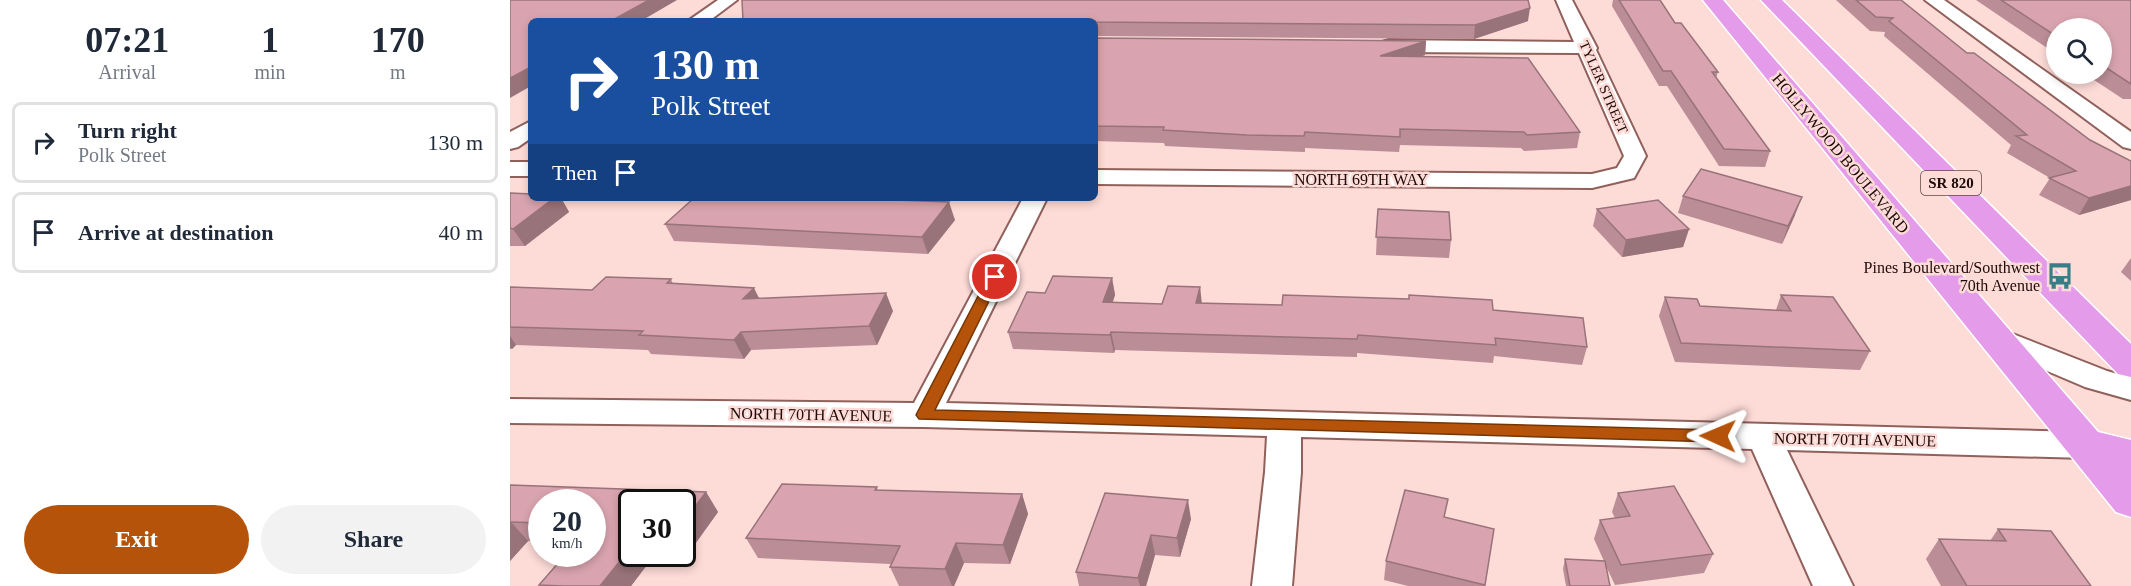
<!DOCTYPE html>
<style>
body{margin:0;font-family:"Times New Roman",serif;background:#f2f2f3;color:#1f2937;height:100vh;display:flex;flex-direction:column;font-size:22px;white-space:nowrap}
*{box-sizing:border-box;margin:0}
p{font-size:20px;color:#747a83}
.icon{flex:none;width:33px;height:33px;fill:none;stroke:currentColor;stroke-width:2;stroke-linecap:round;stroke-linejoin:round}
.map{position:relative;flex:1;overflow:hidden}
.panel{display:flex;flex-direction:column;background:#fff;width:510px}
.panel>*{flex:none}
.banner{position:absolute;left:18px;top:18px;width:570px;height:183px;border-radius:9px;box-shadow:0 3px 9px #0003;background:#1a4fa0;color:#fff;overflow:hidden}
.tools{position:absolute;left:1536px;top:18px;display:grid;gap:12px}
.tools a{display:grid;place-items:center;width:66px;height:66px;border-radius:50%;background:#fff;box-shadow:0 3px 9px #0003;font-size:30px}
.speed{position:absolute;left:18px;top:489px;display:flex;gap:12px;font-size:30px;font-weight:700;text-align:center}
.speed>*{display:grid;place-content:center;width:78px;height:78px;border-radius:50%;background:#fff;box-shadow:0 3px 9px #0003;line-height:1}
.speed small{font-size:15px;font-weight:400}
.speed .limit{border:3px solid #111;border-radius:9px;background:#fff;color:#111}
.pin{position:absolute;display:grid;place-items:center;width:51px;height:51px;color:#fff;margin:-26px;border:3px solid #fff;border-radius:50%;box-shadow:0 2px 6px #0007}
.me{position:absolute;width:66px;margin:-33px;rotate:271deg;stroke-linejoin:round;filter:drop-shadow(0 0 4px #0008)}
.turn{display:flex;align-items:center;gap:21px;height:126px;padding:0 24px;font-size:27px}
.turn .icon{width:78px;height:78px;stroke-width:2.5}
.turn b{display:block;font-size:42px;line-height:51px}
.then{display:flex;align-items:center;height:57px;padding:0 24px;background:#0003;gap:12px;font-size:22px}
.eta{display:flex;justify-content:space-evenly;align-items:center;height:102px;text-align:center}
.eta b{font-size:36px;font-weight:800;line-height:42px}
.action{display:flex;gap:12px;margin-top:auto;padding:12px 24px}
.action a{flex:1;height:69px;border-radius:36px;background:#b45309;color:#fff;font-size:24px;font-weight:800;line-height:69px;text-align:center}
.action a+a{background:#f2f2f3;color:#1f2937}
ul{padding:0;list-style:none}
li{display:flex;align-items:center;gap:18px;height:81px;margin:0 12px 9px;padding:0 12px;border:3px solid #e0e1e3;border-radius:9px}
li div{flex:1}
li b{display:block;font-size:22px}
li em{font-style:normal}
main{display:flex;flex:1;min-height:0}
.map>svg:first-child{display:block}
</style>
<main>
<section class="panel">
<div class="eta">
<div><b>07:21</b><p>Arrival</p></div>
<div><b>1</b><p>min</p></div>
<div><b>170</b><p>m</p></div>
</div>
<ul>
<li><svg class="icon" aria-label="right" viewBox="0 0 24 24"><path d="M7 20v-9h11M14 6l5 5-5 5"/></svg><div><b>Turn right</b><p>Polk Street</p></div><em>130 m</em></li>
<li><svg class="icon" aria-label="arrive" viewBox="0 0 24 24"><path d="M6 21V4h12l-3 4 3 4H6"/></svg><div><b>Arrive at destination</b></div><em>40 m</em></li>
</ul>
<div class="action"><a>Exit</a><a>Share</a></div>
</section>
<div class="map">
<svg width="1621" height="586" viewBox="0 0 1621 586">
<rect width="100%" height="100%" fill="#fddbd7"/>
<g fill="none" stroke-linecap="round" stroke-linejoin="round">
<defs>
<g id="minor">
<polygon points="208,0 227,0 199,21 178,21"/>
<polygon points="1046,0 1062,0 1087,48 1086,50 1136,156 1124,178 1082,188 585,184 585,170 1082,174 1107,168 1114,156 1069,53 879,52 872,50 870,46 872,42 879,40 1064,42"/>
<polygon points="1415,0 1434,0 1621,132 1621,149 1613,147"/>
<polygon points="21,121 21,138 8,147 0,149 0,132"/>
<rect x="0" y="162" width="21" height="14"/>
<polygon points="513,198 537,198 436,403 1575,432 1587,436 1592,445 1587,454 1575,458 1277,450 1343,586 1303,586 1242,449 791,437 791,472 782,586 742,586 755,472 757,436 414,427 0,423 0,399 404,403"/>
<polygon points="1485,327 1597,371 1621,378 1621,400 1575,387 1474,344 1470,337 1474,330"/>
</g>
<g id="trunk">
<polygon points="1193,0 1213,0 1588,432 1621,440 1621,517 1606,512"/>
<polygon points="1251,0 1272,0 1621,344 1621,377 1608,374"/>
</g>
</defs>
<use href="#minor" stroke="#90605b" stroke-width="4"/>
<use href="#trunk" stroke="#fff" stroke-width="3"/>
<use href="#minor" fill="#fff" fill-rule="evenodd"/>
<use href="#trunk" fill="#e49bea" fill-rule="evenodd"/>
</g>
<g fill="#bb8d96" fill-rule="evenodd">
<polygon points="1103,0 1150,0 1165,23 1208,72 1206,78 1260,151 1255,167 1209,166 1157,86 1149,86 1102,6"/>
<polygon points="1326,0 1391,0 1457,53 1580,140 1621,161 1621,200 1569,215 1529,195 1540,178 1497,153 1501,145 1374,36 1375,32 1360,31"/>
<polygon points="1466,0 1621,0 1621,99 1613,99 1575,74 1592,74 1592,28 1546,28 1546,54"/>
<polygon points="585,21 1018,21 964,39 585,36"/>
<polygon points="585,38 916,41 915,55 910,57 1070,132 1067,148 1014,151 1011,148 890,145 889,152 795,148 795,152 738,150 655,146 654,143 585,141"/>
<polygon points="0,193 21,198 51,198 59,212 15,246 0,246"/>
<polygon points="1173,196 1285,215 1272,244 1168,213"/>
<polygon points="868,209 941,240 939,258 866,255"/>
<polygon points="1087,209 1179,229 1173,247 1112,257 1083,226"/>
<polygon points="445,220 418,254 164,241 155,224"/>
<polygon points="1621,258 1621,281 1611,272"/>
<polygon points="602,278 605,295 603,302 652,304 690,287 691,303 983,310 1077,347 1072,365 984,356 983,363 847,353 847,357 605,350 604,353 503,349 498,332 535,293"/>
<polygon points="161,279 163,284 249,298 383,311 367,345 241,350 234,359 141,354 138,350 6,345 2,349 0,349 0,287 82,290"/>
<polygon points="1271,295 1360,351 1350,370 1165,362 1149,316 1155,297 1190,306 1266,310"/>
<path d="M0 485 196 492 208 512 175 558 143 557 121 586H30L29 585 56 554H82V502H32V542L18 541 0 561ZM122 502H172V554H122Z"/>
<polygon points="367,487 368,491 512,494 518,514 500,564 454,563 444,586 389,586 380,567 381,564 248,558 236,538"/>
<polygon points="595,493 681,519 670,557 645,555 636,586 569,586 566,572"/>
<polygon points="1108,493 1203,554 1194,573 1105,585 1095,564 1100,586 1056,586 1053,569 1055,559 1094,561 1084,539 1090,520 1105,518 1102,512"/>
<polygon points="935,517 984,529 975,586 898,586 874,580 876,561"/>
<polygon points="1488,529 1581,586 1431,586 1416,559 1429,539 1480,541"/>
</g>
<g fill="#98737a">
<polygon points="139,0 167,0 131,21 101,21"/>
<polygon points="1020,8 1018,21 964,39 965,25"/>
<polygon points="916,41 915,55 870,70 870,56"/>
<polygon points="21,67 21,86 0,98 0,78"/>
<polygon points="1621,186 1621,200 1569,215 1579,198"/>
<polygon points="1292,197 1285,215 1272,244 1278,226"/>
<polygon points="44,198 51,198 59,212 15,246 3,229"/>
<polygon points="439,202 445,220 418,254 412,237"/>
<polygon points="1179,229 1173,247 1112,257 1116,240"/>
<polygon points="602,278 605,295 596,319 593,302"/>
<polygon points="690,287 692,304 686,303"/>
<polygon points="244,288 253,306 233,299"/>
<polygon points="376,293 383,311 367,345 359,326"/>
<polygon points="231,332 241,350 234,359 224,340"/>
<polygon points="601,332 605,350 604,353 600,335"/>
<polygon points="0,336 6,345 2,349 0,347"/>
<polygon points="196,492 208,512 175,558 172,554 172,524"/>
<polygon points="512,494 518,514 500,564 493,545"/>
<polygon points="678,500 681,519 670,557 667,538"/>
<polygon points="0,522 1,522 18,541 0,561"/>
<polygon points="641,535 645,555 636,586 630,586 628,578"/>
<polygon points="446,543 454,563 444,586 442,586 435,569"/>
<polygon points="122,546 122,554 140,554 143,557 121,586 90,586"/>
</g>
<g fill="#d9a4af" stroke="#98737a" stroke-width="1.5">
<polygon points="0,0 139,0 101,21 21,21 21,67 0,78"/>
<polygon points="232,0 1018,0 1020,8 965,25 585,22 585,21 233,21"/>
<polygon points="1109,0 1150,0 1165,23 1171,23 1208,72 1202,72 1260,151 1214,149 1161,71 1153,71"/>
<polygon points="1346,0 1391,0 1457,53 1464,53 1580,140 1621,161 1621,186 1579,198 1539,178 1566,171 1506,136 1517,135 1379,21 1383,18 1366,17"/>
<polygon points="1491,0 1621,0 1621,84 1592,65 1592,28 1546,28 1546,36"/>
<polygon points="585,38 916,41 870,56 1018,58 1070,132 1017,135 1014,132 890,129 890,137 795,132 794,136 737,135 653,130 654,127 585,126"/>
<polygon points="1191,169 1292,197 1278,226 1173,196"/>
<polygon points="0,193 21,194 21,198 44,198 3,229 0,228"/>
<polygon points="184,198 332,198 439,202 412,237 155,224"/>
<polygon points="1148,200 1179,229 1116,240 1087,209"/>
<polygon points="868,209 939,212 941,240 866,237"/>
<polygon points="543,276 602,278 593,302 652,304 658,286 690,287 686,303 772,305 773,295 899,299 899,295 982,300 983,310 1073,318 1077,347 985,338 986,345 848,335 847,339 601,332 600,335 498,332 517,292 535,293"/>
<polygon points="96,277 161,279 157,283 244,288 233,299 376,293 359,326 231,332 224,340 129,335 133,331 0,327 0,287 82,290"/>
<polygon points="1271,295 1323,297 1360,351 1171,343 1155,297 1187,299 1190,306 1281,311"/>
<polygon points="272,484 367,487 365,490 512,494 493,545 446,543 435,569 380,567 390,546 236,538"/>
<polygon points="0,485 196,492 172,524 172,502 122,502 122,546 90,586 54,586 29,585 56,554 82,554 82,502 32,502 32,523 1,522 0,522"/>
<polygon points="1164,486 1203,554 1111,565 1090,520 1120,516 1108,493"/>
<polygon points="895,490 938,499 934,517 984,529 975,585 876,561"/>
<polygon points="595,493 678,500 667,538 641,535 628,578 566,572"/>
<polygon points="1488,529 1541,531 1581,586 1457,586 1429,539 1496,541"/>
<polygon points="1055,559 1095,561 1100,586 1060,586"/>
</g>
<polygon fill="#b45309" stroke="#753606" stroke-width="1.5" points="485,273 491,277 425,410 1208,430 1214,432 1217,436 1214,440 1208,442 409,419 406,415 478,277"/>
<defs>
<symbol id="bus-bare" viewBox="-9 -9 18 18"><path d="M-5-6H5V4H4V6H2V4H-2V6H-4V4H-5ZM-3.5-4V0h7V-4ZM-3.5 1.2v1.5H-2V1.2ZM2 1.2v1.5H3.5V1.2Z" fill="#377e86" stroke="#fddbd7" stroke-width="2.5" paint-order="stroke"/></symbol>
</defs>
<g fill-rule="evenodd">
<use href="#bus-bare" x="1531" y="257" width="38" height="38"/>
</g>
<g text-anchor="middle" stroke-width="5" stroke-linejoin="round" paint-order="stroke">
<g font-size="14" fill="#1d0a09" stroke="#fddbd7">
<text transform="translate(1094 87) rotate(66)" y="5">TYLER STREET</text>
</g>
<rect fill="#fddbd7" stroke="#604947" stroke-width="1.5" x="1411" y="171" width="60" height="24" rx="4.5"/>
<g font-size="15" font-weight="bold" fill="#1d0a09">
<text x="1441" y="188">SR 820</text>
</g>
<g font-size="16" fill="#1d0a09" stroke="#fddbd7">
<text transform="translate(1331 153) rotate(50)" y="6">HOLLYWOOD BOULEVARD</text>
<text x="851" y="185">NORTH 69TH WAY</text>
<text transform="translate(301 414) rotate(1)" y="6">NORTH 70TH AVENUE</text>
<text transform="translate(1345 439) rotate(1)" y="6">NORTH 70TH AVENUE</text>
</g>
<g font-size="16" fill="#1d0a09" stroke="#fddbd7" text-anchor="end">
<text x="1530" y="273">Pines Boulevard/Southwest<tspan x="1530" dy="18">70th Avenue</tspan></text>
</g>
</g>
</svg>
<div class="tools">
<a><svg class="icon" aria-label="search" viewBox="0 0 24 24"><circle cx="10" cy="10" r="6"/><path d="M15 15l6 6"/></svg></a>
</div>
<div class="speed"><div>20<small>km/h</small></div><div class="limit">30</div></div>
<div class="pin" style="left:485px;top:277px;background:#d93025"><svg class="icon" aria-label="arrive" viewBox="0 0 24 24"><path d="M6 21V4h12l-3 4 3 4H6"/></svg></div>
<svg class="me" style="left:1208px;top:436px" viewBox="-20 -20 40 40"><path d="M0-17L14 15 0 8-14 15z" fill="#b45309" stroke="#fff" stroke-width="4"/></svg>
<div class="banner">
<div class="turn"><svg class="icon" aria-label="right" viewBox="0 0 24 24"><path d="M7 20v-9h11M14 6l5 5-5 5"/></svg><div><b>130 m</b>Polk Street</div></div>
<div class="then">Then<svg class="icon" aria-label="arrive" viewBox="0 0 24 24"><path d="M6 21V4h12l-3 4 3 4H6"/></svg></div>
</div>
</div>
</main>
